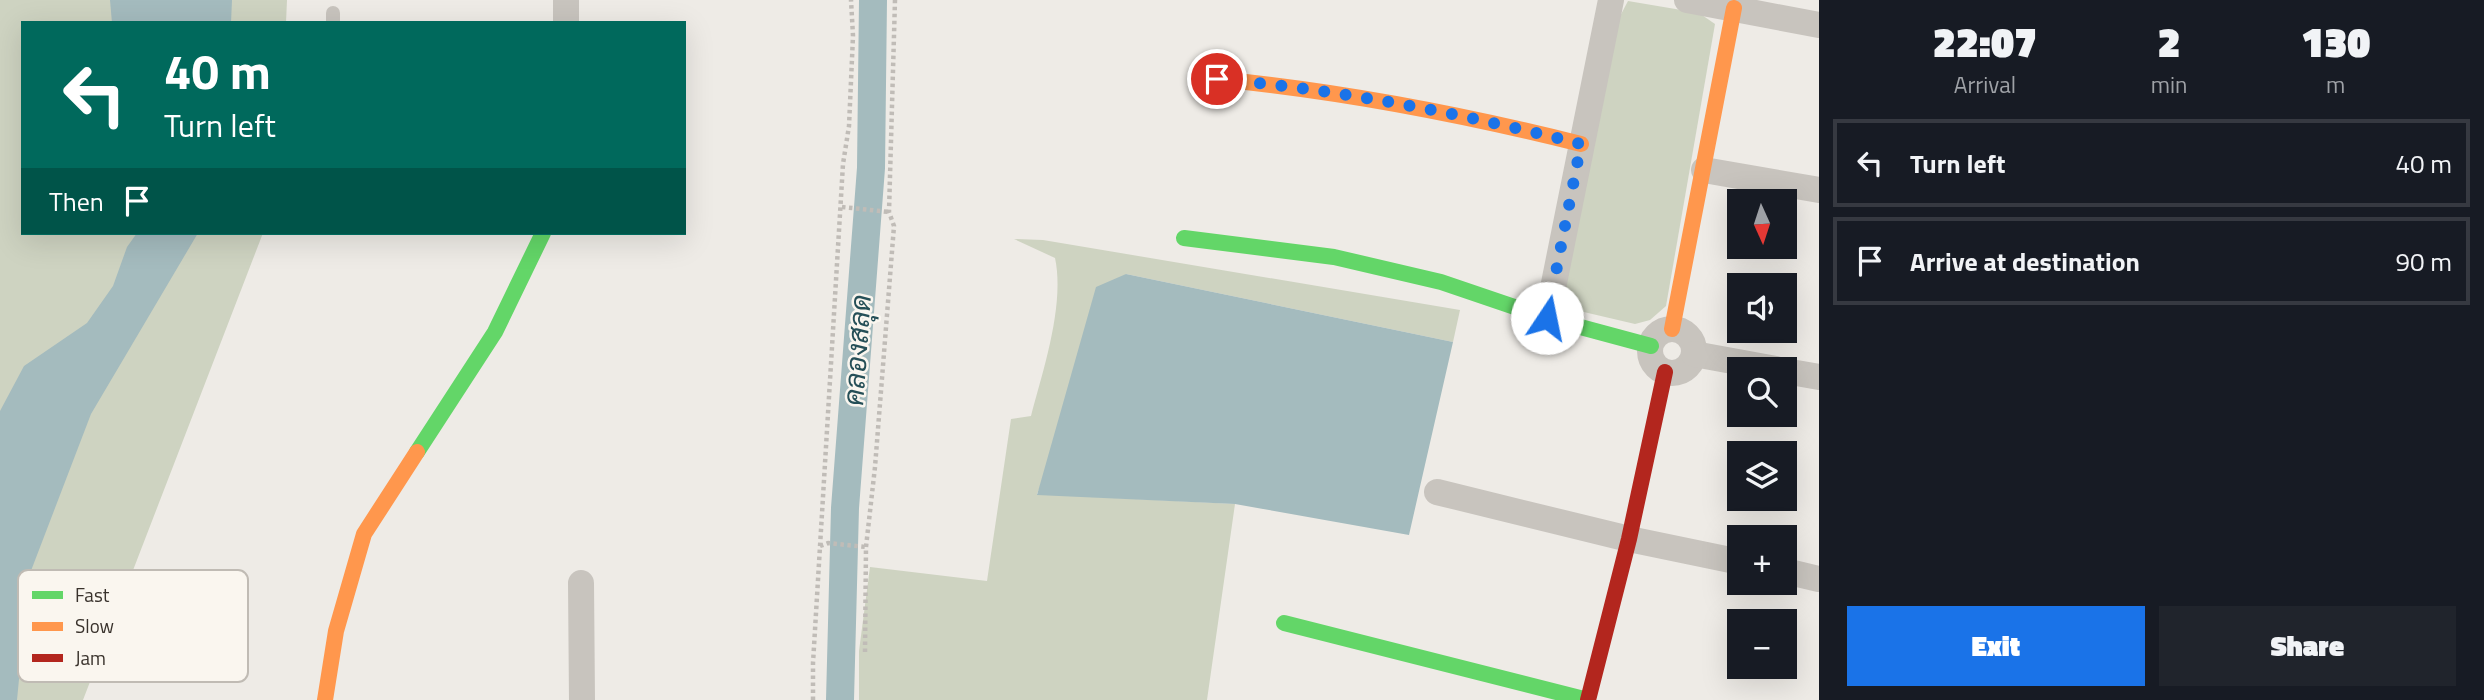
<!DOCTYPE html>
<meta charset="utf-8">
<style>
body{margin:0;font-family:"Titillium Web",Sarabun,sans-serif;background:#20242c;color:#f1f3f6;height:100vh;display:flex;flex-direction:column;font-size:26px;white-space:nowrap}
*{box-sizing:border-box;margin:0}
p{font-size:23px;color:#9ea1a6}
.icon{flex:none;width:38px;height:38px;fill:none;stroke:currentColor;stroke-width:2;stroke-linecap:round;stroke-linejoin:round}
.map{position:relative;flex:1;overflow:hidden}
.drawer{display:flex;flex-direction:column;background:#171b24;width:665px}
.drawer>*{flex:none}
.hud{position:absolute;left:21px;top:21px;width:665px;height:214px;border-radius:0px;box-shadow:0 7px 28px #0002;background:#00695c;color:#fff;overflow:hidden}
.needle{width:46px;rotate:177deg}
.tools{position:absolute;left:1727px;top:189px;display:grid;gap:14px}
.tools a{display:grid;place-items:center;width:70px;height:70px;border-radius:0px;background:#171b24;box-shadow:0 7px 28px #0002;font-size:35px}
.pin{position:absolute;display:grid;place-items:center;width:60px;height:60px;color:#fff;margin:-30px;border:4px solid #fff;border-radius:50%;box-shadow:0 2px 7px #0007}
.me{position:absolute;width:77px;margin:-38px;rotate:11deg;stroke-linejoin:round;filter:drop-shadow(0 0 5px #0008)}
.turn{display:flex;align-items:center;gap:24px;height:147px;padding:0 28px;font-size:32px}
.turn .icon{width:91px;height:91px;stroke-width:2.5}
.turn b{display:block;font-size:49px;line-height:60px}
.then{display:flex;align-items:center;height:66px;padding:0 28px;background:#0003;gap:14px;font-size:26px}
.eta{display:flex;justify-content:space-evenly;align-items:center;height:119px;text-align:center}
.eta b{font-size:42px;font-weight:800;line-height:49px}
.cta{display:flex;gap:14px;margin-top:auto;padding:14px 28px}
.cta a{flex:1;height:80px;border-radius:0px;background:#1a73e8;color:#fff;font-size:28px;font-weight:800;line-height:80px;text-align:center}
.cta a+a{background:#20242c;color:#f1f3f6}
ul{padding:0;list-style:none}
li{display:flex;align-items:center;gap:21px;height:88px;margin:0 14px 10px;padding:0 14px;border:4px solid #363941;border-radius:0px}
li div{flex:1}
li b{display:block;font-size:26px}
li em{font-style:normal}
main{display:flex;flex:1;min-height:0}
.map>svg:first-child{display:block}
</style>
<main>
<div class="map">
<svg width="1819" height="700" viewBox="0 0 1819 700">
<rect width="100%" height="100%" fill="#eeebe6"/>
<g fill="#ced3c1">
<polygon points="0,0 287,0 286,23 23,23 23,233 263,233 83,700 0,700"/>
<polygon points="1628,1 1699,13 1715,24 1666,306 1650,320 1635,324 1571,309 1563,300 1618,20"/>
<path d="M1014 239 1043 240 1460 310 1453 342 1126 274 1037 494 1235 504 1207 700H859V651L870 567 987 581 1011 419 1031 416C1043 370 1065 305 1055 258Z"/>
</g>
<g fill="#a4bbbe">
<polygon points="110,0 232,0 231,23 112,23"/>
<polygon points="137,233 198,233 91,414 29,576 17,700 0,700 0,411 24,366 87,323 113,286 127,247"/>
<polygon points="1126,274 1453,342 1409,535 1235,504 1037,495 1096,287"/>
</g>
<g fill="none" stroke-linecap="round" stroke-linejoin="round">
<polyline stroke="#a4bbbe" stroke-width="28" points="840,700 845,508 871,168 873,0"/>
<g stroke="#c0bcb7" stroke-width="4.5" stroke-dasharray="3.5 3.5" stroke-linecap="butt">
<polyline points="842,207 889,212"/>
<polyline points="820,546 828,543 866,547"/>
<polyline points="865,652 866,547 875,467 894,226 889,212 895,0"/>
<polyline points="813,700 813,663 843,164 849,126 853,36 851,0"/>
</g>
<polyline stroke="#c8c4be" stroke-width="14" points="333,23 333,13"/>
<g stroke="#c8c4be" stroke-width="26">
<polyline points="1687,0 1819,25"/>
<polyline points="566,23 566,0"/>
<polyline points="1704,170 1819,190"/>
<polyline points="1547,318 1611,0"/>
<circle cx="1672" cy="351" r="22"/>
<polyline points="1694,354 1776,369"/>
<polyline points="1785,371 1819,377"/>
<polyline points="1437,492 1629,539 1740,562"/>
<polyline points="1785,571 1819,579"/>
<polyline points="581,583 582,700"/>
</g>
<g stroke="#63d668" stroke-width="16">
<polyline points="1184,238 1334,257 1441,282 1547,318 1651,346"/>
<polyline points="417,452 495,332 543,233"/>
<polyline points="1284,623 1588,700"/>
</g>
<g stroke="#ff974d" stroke-width="16">
<path d="M1217 79C1340 91 1461 114 1581 144"/>
<polyline points="1672,329 1734,8"/>
<polyline points="325,700 336,631 364,534 417,452"/>
</g>
<polyline stroke="#b3261e" stroke-width="16" points="1588,700 1629,539 1665,372"/>
</g>
<g fill="none" stroke-linecap="round" stroke-linejoin="round">
<path stroke="#1a73e8" stroke-width="12" stroke-dasharray="0 21.6" d="M1217 79C1338 89 1463 114 1581 144L1547 318"/>
</g>
<g text-anchor="middle" stroke-width="5" stroke-linejoin="round" paint-order="stroke">
<g font-size="28" font-style="italic" fill="#254f57" stroke="#faf6ef">
<text transform="translate(857 350) rotate(-86)" y="10">คลองสลุด</text>
</g>
</g>
<rect x="18" y="570" width="230" height="112" rx="10" fill="#faf6ef" stroke="#c0bbb4" stroke-width="2"/>
<rect x="32" y="591" width="31" height="8" fill="#63d668"/>
<rect x="32" y="622" width="31" height="9" fill="#ff974d"/>
<rect x="32" y="654" width="31" height="8" fill="#b3261e"/>
<g font-size="19" fill="#39322c">
<text x="75" y="602">Fast</text>
<text x="75" y="633">Slow</text>
<text x="75" y="665">Jam</text>
</g>
</svg>
<div class="tools">
<a><svg class="needle" viewBox="-14 -14 28 28"><path d="M0-13l5 13h-10z" fill="#e53935"/><path d="M0 13l5-13h-10z" fill="#9ea1a6"/></svg></a>
<a><svg class="icon" aria-label="sound" viewBox="0 0 24 24"><path d="M4 9h4l5-4v14l-5-4H4zM17 9q2 3 0 6"/></svg></a>
<a><svg class="icon" aria-label="search" viewBox="0 0 24 24"><circle cx="10" cy="10" r="6"/><path d="M15 15l6 6"/></svg></a>
<a><svg class="icon" aria-label="layers" viewBox="0 0 24 24"><path d="M12 4l9 5-9 5-9-5zM3 14l9 5 9-5"/></svg></a>
<a>+</a>
<a>−</a>
</div>
<div class="pin" style="left:1217px;top:79px;background:#d93025"><svg class="icon" aria-label="arrive" viewBox="0 0 24 24"><path d="M6 21V4h12l-3 4 3 4H6"/></svg></div>
<svg class="me" style="left:1547px;top:318px" viewBox="-20 -20 40 40"><circle r="19" fill="#fff"/><path d="M0-13L10 11 0 6-10 11z" fill="#1a73e8"/></svg>
<div class="hud">
<div class="turn"><svg class="icon" aria-label="left" viewBox="0 0 24 24"><path d="M17 20v-9H6M10 6l-5 5 5 5"/></svg><div><b>40 m</b>Turn left</div></div>
<div class="then">Then<svg class="icon" aria-label="arrive" viewBox="0 0 24 24"><path d="M6 21V4h12l-3 4 3 4H6"/></svg></div>
</div>
</div>
<section class="drawer">
<div class="eta">
<div><b>22:07</b><p>Arrival</p></div>
<div><b>2</b><p>min</p></div>
<div><b>130</b><p>m</p></div>
</div>
<ul>
<li><svg class="icon" aria-label="left" viewBox="0 0 24 24"><path d="M17 20v-9H6M10 6l-5 5 5 5"/></svg><div><b>Turn left</b></div><em>40 m</em></li>
<li><svg class="icon" aria-label="arrive" viewBox="0 0 24 24"><path d="M6 21V4h12l-3 4 3 4H6"/></svg><div><b>Arrive at destination</b></div><em>90 m</em></li>
</ul>
<div class="cta"><a>Exit</a><a>Share</a></div>
</section>
</main>
